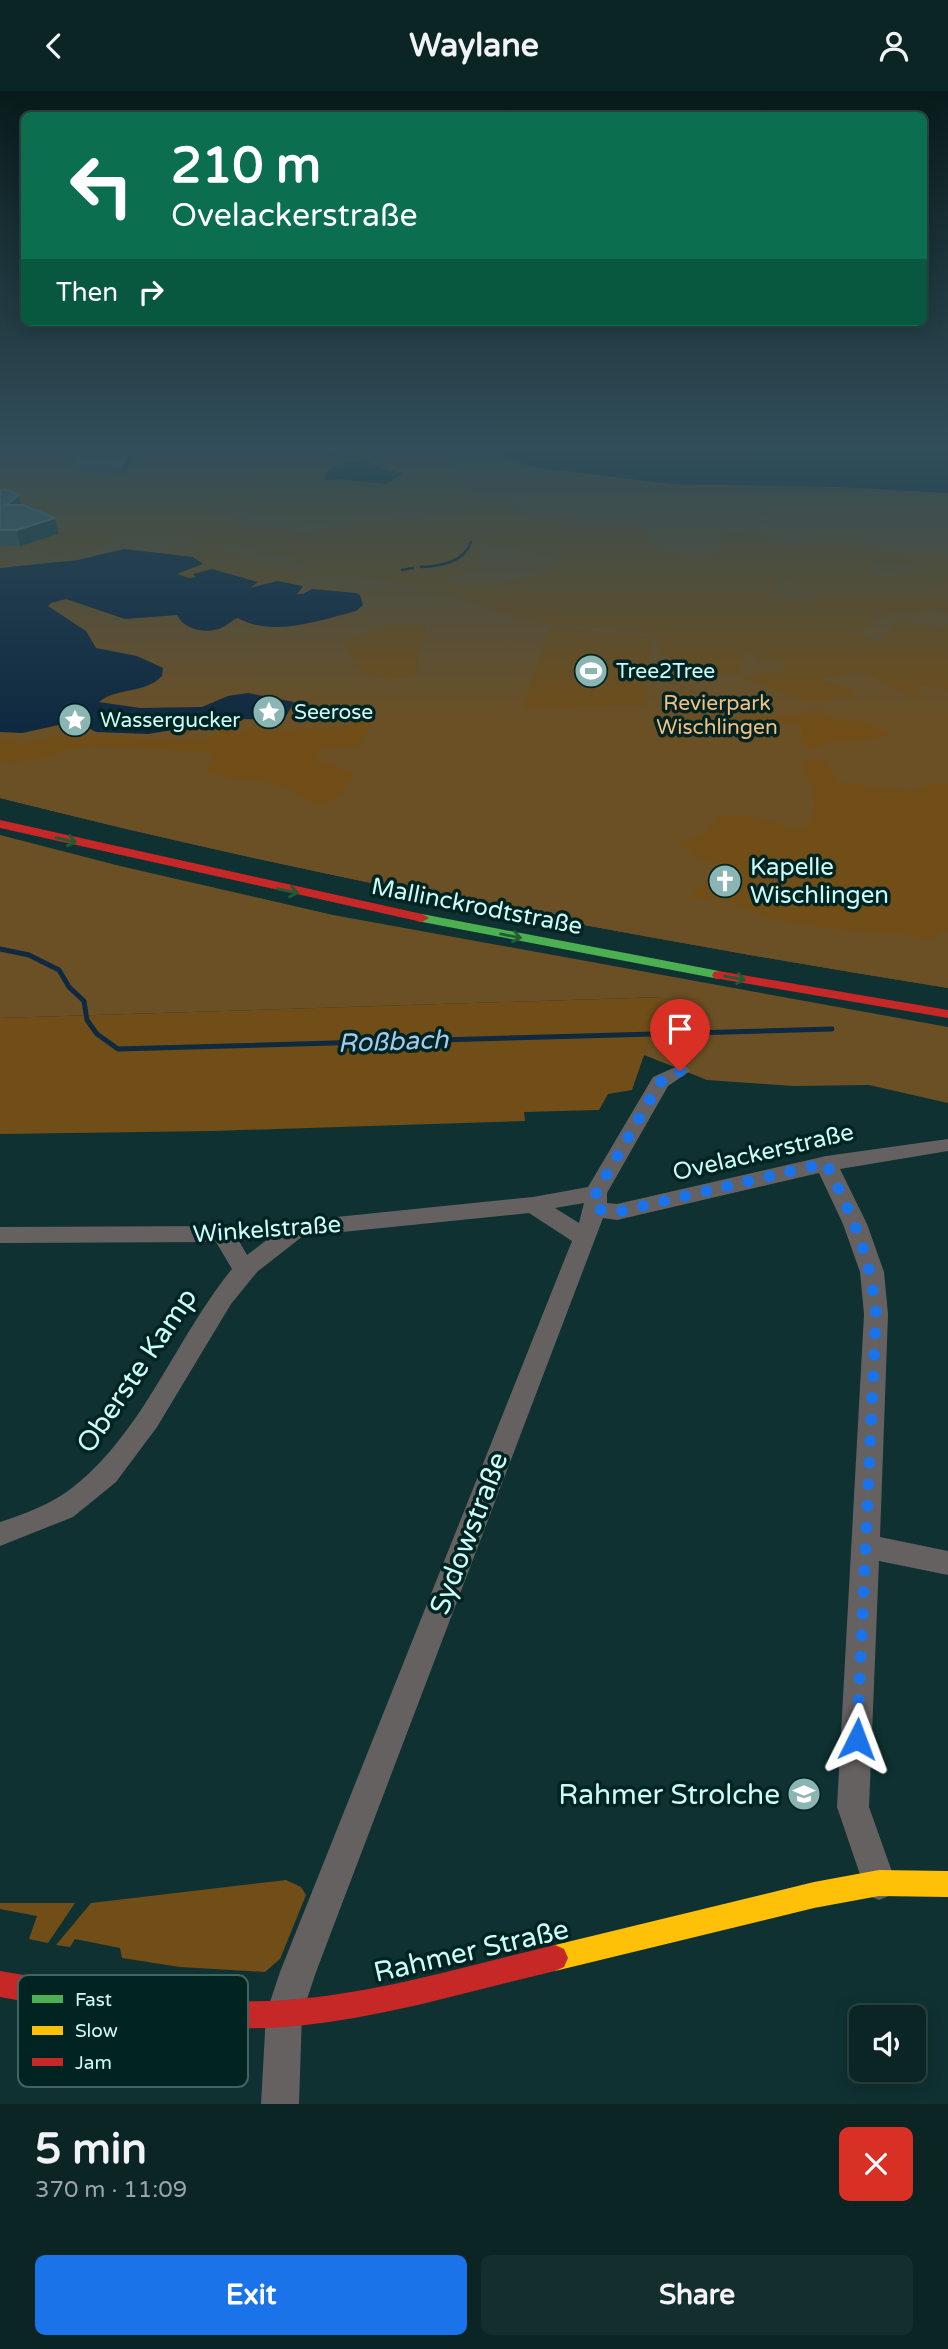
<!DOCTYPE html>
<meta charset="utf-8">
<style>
body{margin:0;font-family:"Varela Round",sans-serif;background:#142d2d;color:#f1f3f6;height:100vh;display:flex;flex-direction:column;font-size:26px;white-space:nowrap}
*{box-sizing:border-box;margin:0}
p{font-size:23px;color:#9aa5a7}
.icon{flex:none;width:38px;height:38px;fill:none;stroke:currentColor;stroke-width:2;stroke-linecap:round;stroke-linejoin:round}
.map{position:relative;height:2013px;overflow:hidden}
.details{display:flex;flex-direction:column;background:#0b2525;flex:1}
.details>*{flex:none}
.guide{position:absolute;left:21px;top:21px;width:906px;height:214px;border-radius:10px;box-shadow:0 4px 18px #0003,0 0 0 2px #2b4242;background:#0b6e4f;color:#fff;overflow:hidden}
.tools{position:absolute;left:849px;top:1914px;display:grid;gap:14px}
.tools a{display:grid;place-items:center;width:77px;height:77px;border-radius:10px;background:#0b2525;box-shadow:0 4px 18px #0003,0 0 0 2px #2b4242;font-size:35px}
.pin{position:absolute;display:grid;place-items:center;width:60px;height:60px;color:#fff;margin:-72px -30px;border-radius:50% 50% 50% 0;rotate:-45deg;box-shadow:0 0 7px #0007}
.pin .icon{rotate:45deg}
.me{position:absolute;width:77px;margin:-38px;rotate:3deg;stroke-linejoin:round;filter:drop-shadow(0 0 5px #0008)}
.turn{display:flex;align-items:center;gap:24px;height:147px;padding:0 35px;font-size:32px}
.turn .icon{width:91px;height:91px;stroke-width:2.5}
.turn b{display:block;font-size:49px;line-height:60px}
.then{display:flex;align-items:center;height:66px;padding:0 35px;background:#0003;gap:14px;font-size:26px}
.round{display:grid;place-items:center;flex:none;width:74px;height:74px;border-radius:10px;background:#142d2d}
.headline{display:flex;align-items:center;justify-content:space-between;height:119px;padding:0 35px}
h1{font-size:42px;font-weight:700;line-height:52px}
.cta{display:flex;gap:14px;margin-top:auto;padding:14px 35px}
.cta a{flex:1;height:80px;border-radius:10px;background:#1a73e8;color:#fff;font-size:28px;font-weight:700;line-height:80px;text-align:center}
.cta a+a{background:#142d2d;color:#f1f3f6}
header{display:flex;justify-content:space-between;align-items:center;height:91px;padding:0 35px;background:#0b2525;font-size:32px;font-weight:700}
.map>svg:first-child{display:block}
</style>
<header><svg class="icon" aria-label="back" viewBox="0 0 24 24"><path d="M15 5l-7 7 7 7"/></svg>Waylane<svg class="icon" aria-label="person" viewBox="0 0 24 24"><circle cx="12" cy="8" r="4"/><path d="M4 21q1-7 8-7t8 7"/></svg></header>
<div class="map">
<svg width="948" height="2013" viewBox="0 0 948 2013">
<rect width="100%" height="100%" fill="#0f3131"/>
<g fill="#714e18">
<path d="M0 354H480L532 376 948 402V897C630 846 312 786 0 707Z"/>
<polygon points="664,906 632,999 608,1003 599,1019 524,1021 525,1030 213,1040 0,1043 0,927"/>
<polygon points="286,1789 301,1796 306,1804 280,1868 265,1881 180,1876 122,1867 120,1857 75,1848 70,1856 56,1854 91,1812"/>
<polygon points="0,1812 75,1812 48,1852 29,1848 37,1825 0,1818"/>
</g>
<g fill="#6c5025" fill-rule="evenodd">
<path d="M432 354H480L532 376 672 393 837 396 948 402V465L893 462 856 452 787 453 740 440 720 445 721 460C698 470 673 463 652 451L653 447 637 436 547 428 534 426 503 412 482 411 475 419H442L405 427 371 429 306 441 235 432 238 425 217 419 232 415 259 424 338 432 370 424 482 412 455 376Z"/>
<polygon points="111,451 187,451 190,455 158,461 124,458 78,469 0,477 13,470 0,469 0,462 23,458 49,463 84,461 103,457"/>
<polygon points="236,452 263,457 256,461 260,463 292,466 295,468 292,472 294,474 314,477 305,481 287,480 270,472 250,468 238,461 220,460 218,456"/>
<path d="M503 454 550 466 553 468V475C542 487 480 497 462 495 457 495 451 492 446 490V488L462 485 479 477 482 455Z"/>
<path d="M884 470 913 473 912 477C901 487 884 490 872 478V473Z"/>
<path d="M302 485 364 486 436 501 527 530 646 542 660 546 657 564 671 566 669 577 739 584 744 561 753 563 762 571 778 569 785 576 783 580 739 586 804 610 853 606 855 602 851 598 824 590V587L862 580 908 605 919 603 920 593 948 599V693L933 692 910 700 839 691 825 671 807 668 803 674V684C816 695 816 718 810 733L796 739C770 729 747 721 719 726 714 732 710 739 702 743 693 748 684 746 677 756L694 759 690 763 725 778C712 784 705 794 693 800V807L719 808 769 827 797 833 834 838 913 844 921 848H934L943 839 948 840V897C630 846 312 786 0 707V670C32 677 60 657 91 655L200 661 212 664 213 669 206 677 209 682C233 690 260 688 285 696 296 700 308 713 318 713 335 713 349 696 354 682L314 667 323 658 359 655 374 628 362 626 353 633 341 636 273 640 254 635 238 642 224 639 201 650 66 643 22 653 0 647V641L25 642 68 632H79L96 641 148 643 240 628 284 629 291 610 248 602 228 605 202 616 140 617 98 611C117 600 142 602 159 588L158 575 96 557 86 540 48 515C63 499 105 523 124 527 140 531 164 518 177 524 188 529 190 539 204 539 219 540 226 530 238 527L268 535 331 526 344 501 312 498 303 503 296 502 302 495 289 493ZM399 532 426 537 416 572 419 579C406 590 376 592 361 579 354 572 348 560 342 551ZM550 535 652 546 645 614 522 617ZM817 620 837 630 860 628C873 639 877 635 889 643 869 650 849 649 828 652 820 654 817 658 807 657L801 651 802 637 794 631 771 634 743 629 741 626 793 625Z"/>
<polygon points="785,488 811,498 814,502 812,508 789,507 777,500 783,494 777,490"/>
<path d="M931 518 948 523V533L942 537 899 530 881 551 855 543 875 535 868 530C886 520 911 526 931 518Z"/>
<polygon points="0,744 120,775 333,824 948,936 948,1012 869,994 794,995 707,989 644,964 663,906 0,927"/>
</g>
<g fill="#0f2940">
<polygon points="480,354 948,354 948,402 837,396 672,393 532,376"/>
<polygon points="364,369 386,379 404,382 386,393 338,388 327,390 324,387 327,380 338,373"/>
<path d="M124 458 193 466 203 473 177 483 189 487 196 486 193 483 212 478 258 491 250 497 277 490 303 495 297 503H303L312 498 356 502 360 504 363 514 356 520C321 529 271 547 238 527 231 529 230 533 223 536 208 544 184 539 177 524L125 528 66 508 51 512 48 515 86 540 96 557 137 565 163 577 162 585C145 603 117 596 99 611L140 617 202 616 228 605 248 602 294 611 284 629 240 628 148 643 96 641 79 632H68L22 642 0 641V477L78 469Z"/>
</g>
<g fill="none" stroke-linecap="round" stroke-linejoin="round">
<g stroke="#0f2940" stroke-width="2.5">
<path d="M421 476C440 475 464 472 471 451"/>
<polyline points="402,479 413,477"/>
</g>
<polyline stroke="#0f2940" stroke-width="5" points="0,858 29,864 59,879 69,896 84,910 87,929 97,943 118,958 832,938"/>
<path fill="#666161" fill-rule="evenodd" d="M680 974 687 976 690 980 668 995 607 1102V1112L617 1113 826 1065 948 1048V1060L840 1078 867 1133 884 1181 888 1223 880 1446 948 1460V1484L879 1470 869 1716 896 1792 891 1804 879 1809 867 1804 837 1716 864 1223 860 1181 843 1133 819 1082 617 1129 603 1127 316 1881 302 1923 299 2013H261L266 1923 280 1881 572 1150 529 1122 303 1145 257 1181 231 1213 157 1336 116 1391 73 1426 0 1455V1431C25 1423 51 1413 72 1397 144 1341 175 1248 232 1178L216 1151 0 1152V1136L223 1135 297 1130 533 1106 588 1096 653 986ZM584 1112 579 1132 555 1117ZM268 1148 247 1164 239 1150Z"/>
<polygon fill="#4caf50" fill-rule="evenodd" points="422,823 719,880 726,884 719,888 417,830 415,827"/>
<polygon fill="#ffc107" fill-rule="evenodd" points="879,1779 948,1780 948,1806 879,1805 814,1817 555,1880 546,1876 542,1867 546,1858 555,1854 814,1791"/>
<g fill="#c62828" fill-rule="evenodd">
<polygon points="0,729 422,823 429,827 422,831 0,737"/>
<polygon points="719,880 948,919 948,927 714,887 712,884 714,881"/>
<path d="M555 1854 564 1858 568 1867 564 1876 555 1880C466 1901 376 1929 285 1936 190 1943 93 1922 0 1906V1880C93 1895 190 1916 285 1909 376 1903 466 1875 555 1854Z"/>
</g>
</g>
<g fill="#355655">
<polygon points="133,365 124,384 78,382 76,371"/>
<polygon points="0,399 19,404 21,414 55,427 58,443 20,455 0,455"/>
</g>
<g fill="#1f3f3f">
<polygon points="131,354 133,365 124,384 122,373"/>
<polygon points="338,358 338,364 324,369 324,363"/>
<polygon points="19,404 22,419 6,414"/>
<polygon points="55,427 58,443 20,455 17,439"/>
</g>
<g fill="#466767" stroke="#5b7f7e" stroke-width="2">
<polygon points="85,354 131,354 122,373 76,371"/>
<polygon points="323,354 338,354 338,358 324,363"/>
<polygon points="5,398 19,404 6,414 23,414 55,427 17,439 0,439 0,399"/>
</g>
<defs><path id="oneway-shaft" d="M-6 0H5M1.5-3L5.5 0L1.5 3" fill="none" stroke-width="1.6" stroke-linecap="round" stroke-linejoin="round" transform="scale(1.75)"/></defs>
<g stroke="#1f5c34">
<use href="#oneway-shaft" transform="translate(66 749) rotate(13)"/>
<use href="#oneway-shaft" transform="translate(288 800) rotate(12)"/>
<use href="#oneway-shaft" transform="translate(511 845) rotate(11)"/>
<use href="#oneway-shaft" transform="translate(735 887) rotate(10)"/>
</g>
<linearGradient id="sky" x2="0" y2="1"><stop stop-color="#081b1b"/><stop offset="0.56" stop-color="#314e5a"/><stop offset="1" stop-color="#314e5a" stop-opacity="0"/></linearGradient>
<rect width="948" height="636" fill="url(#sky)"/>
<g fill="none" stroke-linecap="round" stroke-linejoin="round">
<path stroke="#1a73e8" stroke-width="12" stroke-dasharray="0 21.6" d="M680 980 660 991 653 1003 596 1102 595 1118 617 1121 826 1072C853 1127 870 1162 876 1223L857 1648"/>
</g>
<defs>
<symbol id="stadium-disc" viewBox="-11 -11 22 22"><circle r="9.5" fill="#8ab5b2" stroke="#012422"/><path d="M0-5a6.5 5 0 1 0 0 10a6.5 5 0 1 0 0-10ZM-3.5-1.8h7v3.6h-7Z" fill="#fff"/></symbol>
<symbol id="sight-disc" viewBox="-11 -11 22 22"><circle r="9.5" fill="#8ab5b2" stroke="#012422"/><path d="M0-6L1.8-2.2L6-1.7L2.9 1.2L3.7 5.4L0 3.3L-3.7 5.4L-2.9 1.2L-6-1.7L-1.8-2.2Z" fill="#fff"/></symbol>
<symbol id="church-disc" viewBox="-11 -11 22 22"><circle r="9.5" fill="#8ab5b2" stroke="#012422"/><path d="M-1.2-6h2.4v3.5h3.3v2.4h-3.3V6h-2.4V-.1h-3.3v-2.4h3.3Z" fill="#fff"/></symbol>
<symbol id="school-disc" viewBox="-11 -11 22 22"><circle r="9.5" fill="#8ab5b2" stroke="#012422"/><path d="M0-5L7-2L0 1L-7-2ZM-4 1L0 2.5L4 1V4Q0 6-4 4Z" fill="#fff"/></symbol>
</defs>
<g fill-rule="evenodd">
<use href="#stadium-disc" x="572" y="561" width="38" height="38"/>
<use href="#sight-disc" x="250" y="602" width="38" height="38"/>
<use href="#sight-disc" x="56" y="610" width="38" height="38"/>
<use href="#church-disc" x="706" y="771" width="38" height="38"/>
<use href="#school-disc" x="785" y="1684" width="38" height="38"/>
</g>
<g text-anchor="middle" stroke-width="7" stroke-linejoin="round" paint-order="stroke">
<g font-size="21" fill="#ccfcf8" stroke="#012422" text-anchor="start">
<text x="616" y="587">Tree2Tree</text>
<text x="294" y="628">Seerose</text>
<text x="100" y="636">Wassergucker</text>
</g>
<g font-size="21" fill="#f4bf80" stroke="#012422">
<text x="717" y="619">Revierpark<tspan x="717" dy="24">Wischlingen</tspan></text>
</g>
<g font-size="24" fill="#ccfcf8" stroke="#012422" text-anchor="start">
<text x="750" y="784">Kapelle<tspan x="750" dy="28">Wischlingen</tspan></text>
</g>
<g font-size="24" fill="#ccfcf8" stroke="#012422">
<text transform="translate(477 815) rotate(11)" y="8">Mallinckrodtstraße</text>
<text transform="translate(763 1061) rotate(-13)" y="8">Ovelackerstraße</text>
<text transform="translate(267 1138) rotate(-4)" y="8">Winkelstraße</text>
</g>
<g font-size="26" font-style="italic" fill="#a5caf0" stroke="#012422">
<text transform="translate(393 950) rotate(-2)" y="9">Roßbach</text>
</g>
<g font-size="28" fill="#ccfcf8" stroke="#012422">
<text transform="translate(136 1279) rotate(-56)" y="10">Oberste Kamp</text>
<text transform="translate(468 1442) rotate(-69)" y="10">Sydowstraße</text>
<text transform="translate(471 1859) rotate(-13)" y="10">Rahmer Straße</text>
</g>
<g font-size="28" fill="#ccfcf8" stroke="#012422" text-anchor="end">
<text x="780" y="1713">Rahmer Strolche</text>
</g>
</g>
<rect x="18" y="1884" width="230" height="112" rx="10" fill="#012422" stroke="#3e6562" stroke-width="2"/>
<rect x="32" y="1904" width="31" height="8" fill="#4caf50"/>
<rect x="32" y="1935" width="31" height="9" fill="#ffc107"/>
<rect x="32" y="1967" width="31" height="8" fill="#c62828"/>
<g font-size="19" fill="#ccfcf8">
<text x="75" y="1915">Fast</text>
<text x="75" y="1946">Slow</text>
<text x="75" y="1978">Jam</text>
</g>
</svg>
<div class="tools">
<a><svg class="icon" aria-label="sound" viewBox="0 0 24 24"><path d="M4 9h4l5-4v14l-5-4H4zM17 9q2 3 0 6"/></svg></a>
</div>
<div class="pin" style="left:680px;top:980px;background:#d93025"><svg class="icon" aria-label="arrive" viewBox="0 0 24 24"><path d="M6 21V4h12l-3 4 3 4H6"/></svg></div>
<svg class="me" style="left:857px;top:1648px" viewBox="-20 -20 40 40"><path d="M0-17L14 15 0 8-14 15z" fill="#1a73e8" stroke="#fff" stroke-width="4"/></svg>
<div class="guide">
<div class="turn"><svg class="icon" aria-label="left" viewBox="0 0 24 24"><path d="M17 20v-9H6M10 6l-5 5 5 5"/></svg><div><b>210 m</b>Ovelackerstraße</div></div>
<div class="then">Then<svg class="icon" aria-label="right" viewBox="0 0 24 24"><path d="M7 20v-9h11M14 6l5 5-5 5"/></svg></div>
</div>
</div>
<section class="details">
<div class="headline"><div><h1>5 min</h1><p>370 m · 11:09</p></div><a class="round" style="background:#d93025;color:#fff"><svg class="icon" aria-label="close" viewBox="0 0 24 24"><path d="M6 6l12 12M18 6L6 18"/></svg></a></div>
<div class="cta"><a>Exit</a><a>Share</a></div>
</section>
